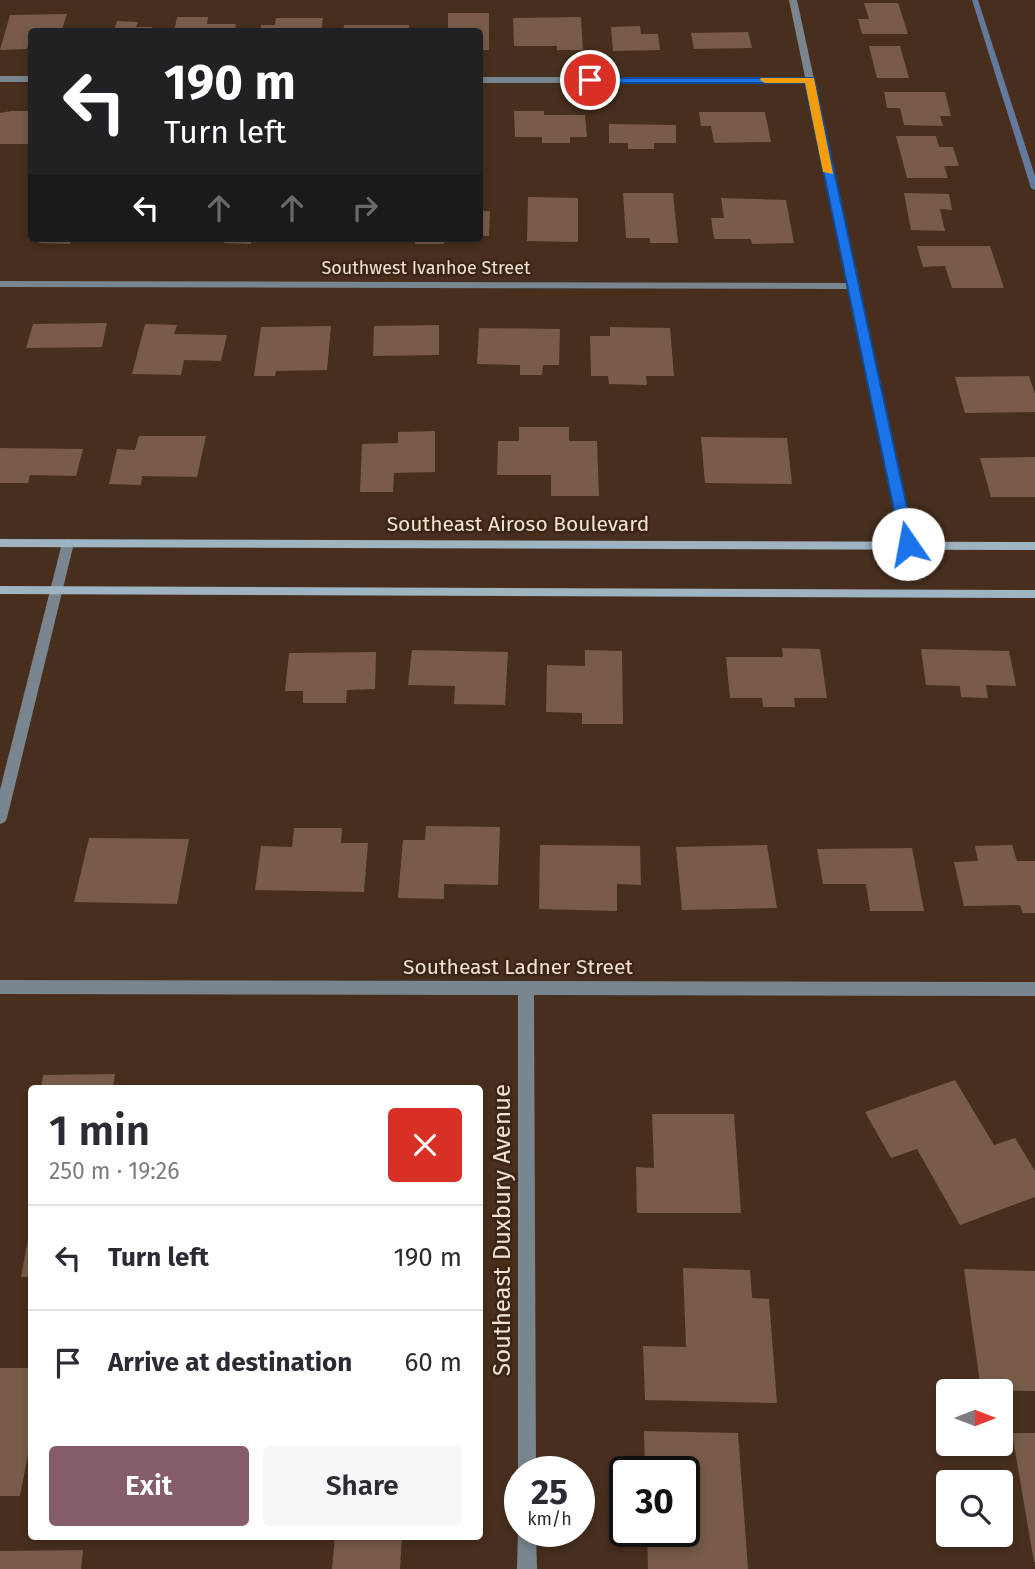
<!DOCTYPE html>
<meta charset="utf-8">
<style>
body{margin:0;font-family:"Fira Sans",sans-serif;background:#f7f7f7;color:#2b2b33;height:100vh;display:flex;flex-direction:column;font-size:26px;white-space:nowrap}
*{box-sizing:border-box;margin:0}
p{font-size:23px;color:#7c7c81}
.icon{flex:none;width:38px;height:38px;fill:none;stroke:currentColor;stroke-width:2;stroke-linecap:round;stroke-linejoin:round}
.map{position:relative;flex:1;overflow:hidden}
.side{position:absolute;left:28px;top:1085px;width:455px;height:455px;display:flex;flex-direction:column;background:#fff;border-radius:7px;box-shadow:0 4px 10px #0003}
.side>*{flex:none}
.guide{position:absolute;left:28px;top:28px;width:455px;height:214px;border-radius:7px;box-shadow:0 4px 10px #0003;background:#202124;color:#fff;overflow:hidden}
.needle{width:46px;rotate:90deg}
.tools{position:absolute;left:936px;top:1379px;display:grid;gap:14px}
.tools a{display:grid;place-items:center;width:77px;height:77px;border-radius:7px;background:#fff;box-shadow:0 4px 10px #0003;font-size:35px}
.speed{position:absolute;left:504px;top:1456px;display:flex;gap:14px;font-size:35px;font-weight:700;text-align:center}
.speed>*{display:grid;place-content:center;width:91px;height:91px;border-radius:50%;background:#fff;box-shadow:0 4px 10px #0003;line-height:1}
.speed small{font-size:18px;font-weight:400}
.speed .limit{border:4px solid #111;border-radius:10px;background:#fff;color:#111}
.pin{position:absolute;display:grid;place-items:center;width:60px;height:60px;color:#fff;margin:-30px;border:4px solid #fff;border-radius:50%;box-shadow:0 2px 7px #0007}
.me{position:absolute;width:77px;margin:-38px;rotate:348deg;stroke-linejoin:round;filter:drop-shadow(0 0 5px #0008)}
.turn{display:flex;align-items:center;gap:24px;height:147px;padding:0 21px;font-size:32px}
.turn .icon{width:91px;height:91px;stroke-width:2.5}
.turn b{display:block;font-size:49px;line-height:60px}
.lanes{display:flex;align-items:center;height:66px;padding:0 21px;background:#0003;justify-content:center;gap:35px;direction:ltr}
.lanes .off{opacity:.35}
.round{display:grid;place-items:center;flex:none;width:74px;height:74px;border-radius:7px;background:#f7f7f7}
.summary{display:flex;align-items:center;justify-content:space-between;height:119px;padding:0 21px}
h1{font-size:42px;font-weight:600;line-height:52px}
.primary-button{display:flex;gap:14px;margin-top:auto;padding:14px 21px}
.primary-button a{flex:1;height:80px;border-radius:7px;background:#855d69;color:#fff;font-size:28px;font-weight:600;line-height:80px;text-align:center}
.primary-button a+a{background:#f7f7f7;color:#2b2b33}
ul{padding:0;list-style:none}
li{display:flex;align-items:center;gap:21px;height:105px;padding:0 21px;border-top:2px solid #e1e1e2}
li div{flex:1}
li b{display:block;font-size:26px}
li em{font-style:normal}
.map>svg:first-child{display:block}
</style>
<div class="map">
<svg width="1035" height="1569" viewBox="0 0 1035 1569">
<rect width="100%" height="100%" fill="#482f1d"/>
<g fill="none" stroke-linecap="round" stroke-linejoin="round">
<polygon fill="#64799e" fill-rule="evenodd" points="972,0 978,0 1035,176 1035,190 1031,188"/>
</g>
<g fill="#785b49">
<polygon points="864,3 898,3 908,34 862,34 858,19 869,19"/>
<polygon points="448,13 489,13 489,50 480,50 480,32 448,32"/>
<polygon points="67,14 61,32 32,32 27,49 0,50 10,15"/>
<polygon points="177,17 208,17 207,24 236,24 235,32 174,32"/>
<polygon points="581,17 583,50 557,50 557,46 514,46 513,18"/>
<polygon points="276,18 323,18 321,32 260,32 261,25 275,25"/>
<polygon points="117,21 138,22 136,27 152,27 151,32 88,32 90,28 115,28"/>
<polygon points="344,25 409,25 408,32 343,32"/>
<polygon points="640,26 641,34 658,34 660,50 613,51 611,27"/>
<polygon points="748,32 752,48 694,49 691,33"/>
<polygon points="869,46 900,46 909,78 877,78"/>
<polygon points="884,92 945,92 951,116 940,116 943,126 904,125 900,108 887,108"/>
<polygon points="11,111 32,111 29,144 0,144 0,113"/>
<polygon points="514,111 544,111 544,115 585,115 587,137 570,137 570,143 542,143 542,137 515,137"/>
<polygon points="699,112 765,112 771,142 714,143 711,126 701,126"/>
<polygon points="609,124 676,125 676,143 654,143 654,149 628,149 628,143 609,143"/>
<polygon points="896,136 936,136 939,147 953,147 959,166 944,166 948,178 907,178"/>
<polygon points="623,193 673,193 678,243 650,243 650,238 626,238"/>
<polygon points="904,193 949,194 952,210 940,209 945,231 911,230"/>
<polygon points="528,197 578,198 578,242 527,241"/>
<polygon points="721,198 786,200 794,243 752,244 751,239 714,239 711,218 724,218"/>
<polygon points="480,211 490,211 489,236 480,236"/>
<polygon points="41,238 72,238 70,244 39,243"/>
<polygon points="225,238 252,238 251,244 224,243"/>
<rect x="315" y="238" width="84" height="3"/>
<polygon points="416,238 445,238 444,244 415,244"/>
<polygon points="917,246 990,246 1004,288 952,288 945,266 923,267"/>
<polygon points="107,323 102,347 26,348 33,324"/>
<polygon points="145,324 177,325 174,334 227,335 221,361 184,360 181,375 132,374"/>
<polygon points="439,325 439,355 373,356 374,326"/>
<polygon points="331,326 327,370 276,371 275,376 254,376 261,327"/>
<polygon points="610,327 670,328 674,376 646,376 647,385 609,384 608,376 591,376 590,336 610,336"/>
<polygon points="479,328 560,329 559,365 543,365 542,375 520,375 520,365 477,364"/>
<polygon points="1029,376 1035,394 1035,412 965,413 955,377"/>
<polygon points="519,427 569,427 569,441 597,441 599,496 551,496 551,475 497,475 498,441 519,441"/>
<polygon points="435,431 435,472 394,473 393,492 360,492 362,444 398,443 398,432"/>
<polygon points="139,436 206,436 197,477 142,476 141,485 109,484 117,449 135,450"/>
<polygon points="701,437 787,438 792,484 705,483"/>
<polygon points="0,448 83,449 76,476 30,475 28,483 0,483"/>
<polygon points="1035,457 1035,497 991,497 980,458"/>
<polygon points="782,648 820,649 827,698 794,698 795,707 763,707 762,698 730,698 726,657 783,657"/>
<polygon points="921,649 1009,651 1016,686 986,685 988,698 961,697 960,686 926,685"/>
<polygon points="412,650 508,652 505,705 454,704 455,686 408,685"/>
<polygon points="585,650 622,651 623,724 582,724 582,713 546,712 547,665 585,666"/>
<polygon points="376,652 375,689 347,690 346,703 303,703 303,691 285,691 289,653"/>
<polygon points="426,826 500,827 498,885 444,884 444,899 398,898 403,840 425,840"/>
<polygon points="294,828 342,828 341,843 368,843 364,892 255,890 261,846 292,847"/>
<polygon points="89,838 189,839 177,904 74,902"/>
<polygon points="540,845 640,846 641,885 617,884 617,911 539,909"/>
<polygon points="767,845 777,908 682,910 676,847"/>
<polygon points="1012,845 1017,861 1035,861 1035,913 1023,913 1020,905 964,906 954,862 978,861 975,846"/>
<polygon points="912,848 924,911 870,911 866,884 823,884 817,849"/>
<polygon points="115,1074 113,1088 41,1088 43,1075"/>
<polygon points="955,1080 994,1145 1015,1138 1035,1171 1035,1197 960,1225 917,1149 891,1158 865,1112"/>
<polygon points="652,1114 734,1114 741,1213 637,1213 636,1167 654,1168"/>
<polygon points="30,1229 32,1277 21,1277"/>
<polygon points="683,1268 750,1270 752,1298 769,1299 777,1403 645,1400 643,1346 686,1347"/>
<polygon points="964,1269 1035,1271 1035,1391 981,1390"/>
<polygon points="0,1368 32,1368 32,1435 20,1496 0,1496"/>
<polygon points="644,1431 738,1433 748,1569 648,1569 647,1531 684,1531 684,1472 645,1472"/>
<polygon points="1012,1433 1035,1433 1035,1562 1034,1562"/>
<polygon points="335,1536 402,1536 400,1569 332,1569"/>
<polygon points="83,1550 81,1569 0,1569 0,1551"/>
</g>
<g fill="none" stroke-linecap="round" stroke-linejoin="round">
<g fill="#79868f" fill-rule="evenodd">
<polygon points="789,0 797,0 914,544 912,547 904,547 902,544 849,289 0,287 0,281 847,283 806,83 480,83 480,77 805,77"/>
<rect x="0" y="76" width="32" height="6"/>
<polygon points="68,539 74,543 7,818 5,822 0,824 0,790 62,543"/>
<polygon points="0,980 1035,982 1035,996 534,995 536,1472 520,1472 520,1477 518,1472 518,995 0,994"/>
<polygon points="520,1526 520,1531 536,1531 537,1569 517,1569 518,1531"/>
</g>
<g fill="#9eb4c2" fill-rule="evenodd">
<polygon points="0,539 1035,542 1035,550 0,547"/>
<polygon points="0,586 1035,590 1035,598 0,594"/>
</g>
</g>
<polygon fill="#1a73e8" stroke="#114b97" stroke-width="2" points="586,78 814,78 915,544 913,548 908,549 901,544 805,83 590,83 586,82"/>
<polygon fill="#f59e0b" points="761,78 814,78 833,174 823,172 805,83 765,83 760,80"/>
<g text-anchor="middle" stroke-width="5" stroke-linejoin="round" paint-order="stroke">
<g font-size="18" fill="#f3e3d7" stroke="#3d2513">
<text x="426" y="274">Southwest Ivanhoe Street</text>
</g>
<g font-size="21" fill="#f3e3d7" stroke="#3d2513">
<text x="518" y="531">Southeast Airoso Boulevard</text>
<text x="518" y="974">Southeast Ladner Street</text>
</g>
<g font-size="24" fill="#f3e3d7" stroke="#3d2513">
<text transform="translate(502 1230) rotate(-90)" y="8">Southeast Duxbury Avenue</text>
</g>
</g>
</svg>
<div class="tools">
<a><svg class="needle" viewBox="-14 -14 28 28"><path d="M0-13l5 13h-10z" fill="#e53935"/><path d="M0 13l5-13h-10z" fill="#7c7c81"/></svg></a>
<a><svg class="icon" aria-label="search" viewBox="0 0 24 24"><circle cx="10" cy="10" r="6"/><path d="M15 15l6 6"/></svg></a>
</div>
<div class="speed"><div>25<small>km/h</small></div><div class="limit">30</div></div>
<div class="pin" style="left:590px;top:80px;background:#d93025"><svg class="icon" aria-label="arrive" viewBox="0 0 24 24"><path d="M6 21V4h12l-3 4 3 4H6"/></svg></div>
<svg class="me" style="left:908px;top:544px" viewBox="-20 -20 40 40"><circle r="19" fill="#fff"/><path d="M0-13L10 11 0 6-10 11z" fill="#1a73e8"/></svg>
<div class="guide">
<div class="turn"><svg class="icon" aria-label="left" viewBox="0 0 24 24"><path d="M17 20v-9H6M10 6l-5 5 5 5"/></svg><div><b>190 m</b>Turn left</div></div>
<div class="lanes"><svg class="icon" aria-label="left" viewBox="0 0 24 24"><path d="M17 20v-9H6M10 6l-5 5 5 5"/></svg><svg class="icon off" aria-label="ahead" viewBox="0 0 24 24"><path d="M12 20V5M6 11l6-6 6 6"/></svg><svg class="icon off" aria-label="ahead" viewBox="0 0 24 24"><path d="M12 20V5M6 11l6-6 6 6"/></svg><svg class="icon off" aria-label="right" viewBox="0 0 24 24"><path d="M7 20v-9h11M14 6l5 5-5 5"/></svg></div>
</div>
<section class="side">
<div class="summary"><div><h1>1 min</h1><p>250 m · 19:26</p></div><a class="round" style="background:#d93025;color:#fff"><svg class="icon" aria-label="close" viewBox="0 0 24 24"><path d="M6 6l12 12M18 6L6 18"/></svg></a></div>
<ul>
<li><svg class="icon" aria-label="left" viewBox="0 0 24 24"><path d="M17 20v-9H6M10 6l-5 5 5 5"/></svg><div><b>Turn left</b></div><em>190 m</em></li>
<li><svg class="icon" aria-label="arrive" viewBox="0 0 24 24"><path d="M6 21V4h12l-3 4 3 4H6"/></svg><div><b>Arrive at destination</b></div><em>60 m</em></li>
</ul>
<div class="primary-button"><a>Exit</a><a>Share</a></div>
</section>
</div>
